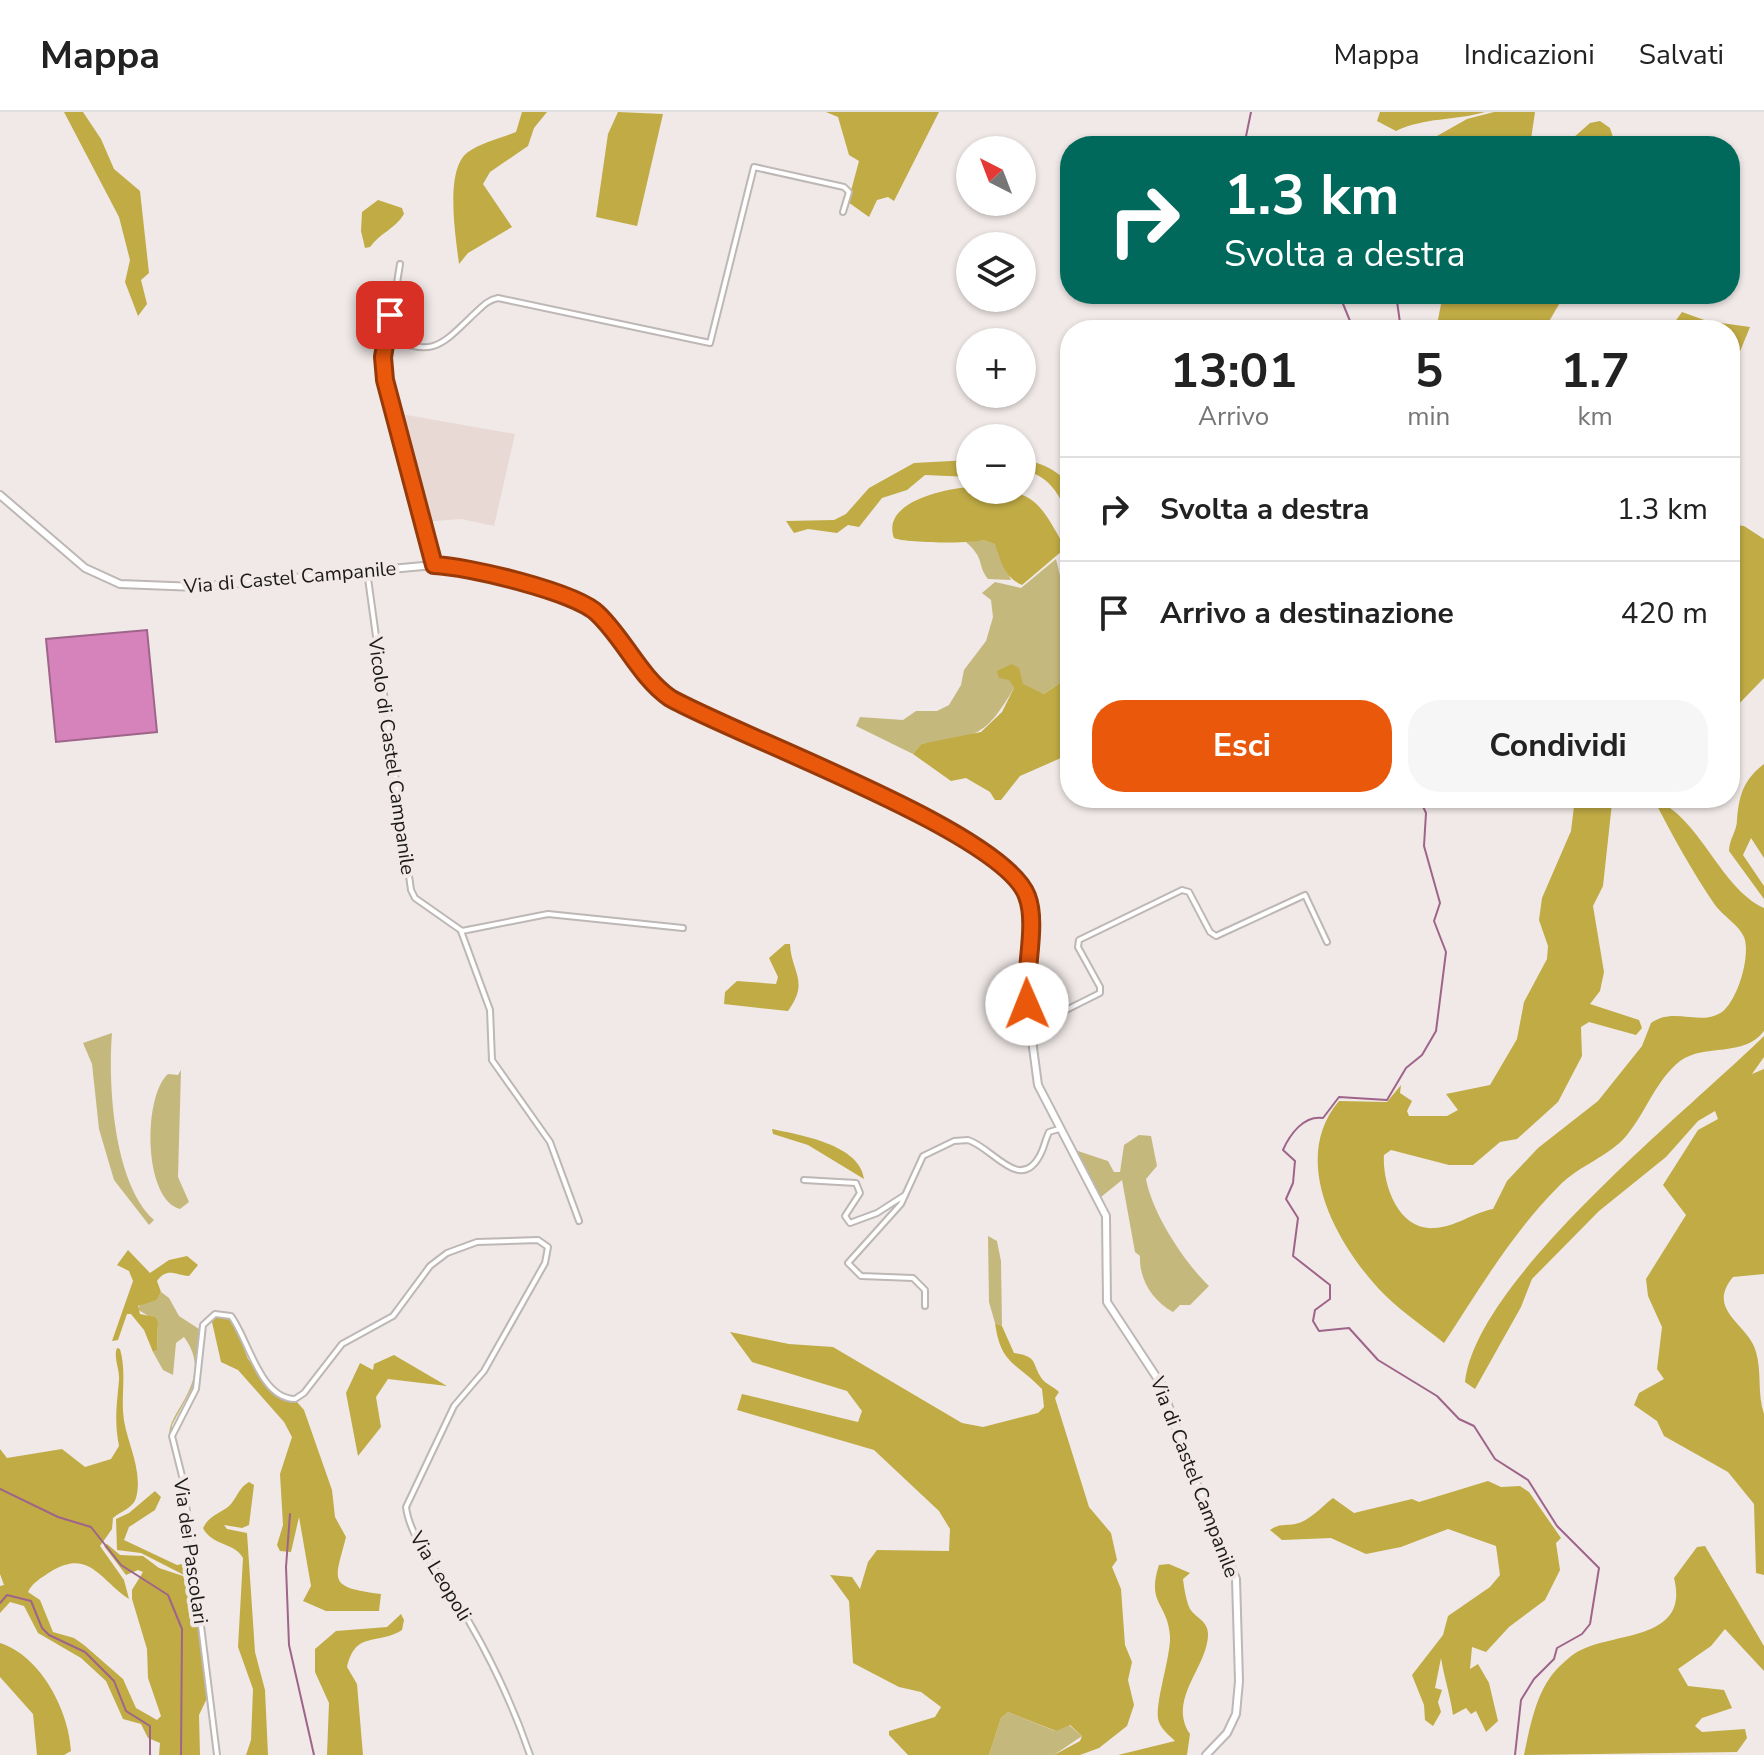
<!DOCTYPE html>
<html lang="it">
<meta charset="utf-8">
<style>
body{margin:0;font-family:"Nunito Sans",sans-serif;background:#f6f6f6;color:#222;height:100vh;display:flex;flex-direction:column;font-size:30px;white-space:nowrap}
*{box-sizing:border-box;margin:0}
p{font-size:26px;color:#767676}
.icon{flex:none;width:44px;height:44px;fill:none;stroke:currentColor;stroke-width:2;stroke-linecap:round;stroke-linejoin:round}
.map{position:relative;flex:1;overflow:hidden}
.sheet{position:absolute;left:1060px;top:208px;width:680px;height:488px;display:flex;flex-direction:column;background:#fff;border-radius:32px;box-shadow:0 2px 6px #0004}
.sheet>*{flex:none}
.hud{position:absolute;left:1060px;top:24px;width:680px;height:168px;border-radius:32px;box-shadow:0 2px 6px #0004;background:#00695c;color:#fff;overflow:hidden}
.needle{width:52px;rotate:318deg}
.tools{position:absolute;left:956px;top:24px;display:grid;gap:16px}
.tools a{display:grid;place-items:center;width:80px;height:80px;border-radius:50%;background:#fff;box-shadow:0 2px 6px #0004;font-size:40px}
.pin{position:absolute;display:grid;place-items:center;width:68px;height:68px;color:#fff;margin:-34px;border-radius:16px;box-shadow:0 4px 12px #0006}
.me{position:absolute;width:88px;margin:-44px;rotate:359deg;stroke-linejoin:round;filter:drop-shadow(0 0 6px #0008)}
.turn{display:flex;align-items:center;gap:28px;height:168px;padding:0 32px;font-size:36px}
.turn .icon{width:104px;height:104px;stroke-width:2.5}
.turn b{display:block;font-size:56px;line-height:68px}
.eta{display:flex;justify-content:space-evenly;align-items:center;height:136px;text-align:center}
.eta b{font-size:48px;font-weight:700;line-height:56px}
.button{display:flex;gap:16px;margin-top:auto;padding:16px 32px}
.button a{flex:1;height:92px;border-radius:32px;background:#ea580c;color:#fff;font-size:32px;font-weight:700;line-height:92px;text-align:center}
.button a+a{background:#f6f6f6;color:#222}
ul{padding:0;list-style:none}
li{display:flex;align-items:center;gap:24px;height:104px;padding:0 32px;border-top:2px solid #e0e0e0}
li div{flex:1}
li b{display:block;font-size:30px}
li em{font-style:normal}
header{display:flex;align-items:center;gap:48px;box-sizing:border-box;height:112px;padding:0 40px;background:#fff;border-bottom:2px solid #e0e0e0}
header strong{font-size:38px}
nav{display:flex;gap:44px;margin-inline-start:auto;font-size:28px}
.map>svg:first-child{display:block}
</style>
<header>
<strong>Mappa</strong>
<nav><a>Mappa</a><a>Indicazioni</a><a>Salvati</a></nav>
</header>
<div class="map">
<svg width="1764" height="1643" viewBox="0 0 1764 1643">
<rect width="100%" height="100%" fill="#f0e9e7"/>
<polygon fill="#e8d9d5" points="395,301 515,322 494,414 461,407 423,410"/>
<g fill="#c5b87d">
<path d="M983 428 996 432 1011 468 988 467C976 451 986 448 966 430Z"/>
<path d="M1056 447 1070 505V564L1044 582 1009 567 1014 576C985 625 977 625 921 632L913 642 856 614 860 605 903 608 916 599H937L949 593 961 573 964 558 986 529 993 505 991 488 982 481 995 470 1021 476Z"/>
<path d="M112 921C108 970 113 1071 154 1108L149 1113 114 1068 99 1017 92 952 83 931Z"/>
<path d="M181 958 178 1065 189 1090 180 1097C143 1087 143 984 168 962L178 963Z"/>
<path d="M1139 1023 1151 1024 1157 1054 1146 1067C1152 1101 1184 1150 1209 1174L1190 1193H1180L1173 1200C1153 1189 1139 1168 1140 1144L1135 1140 1122 1068 1101 1085 1075 1038 1108 1049 1114 1060H1120L1124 1033Z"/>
<polygon points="988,1124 997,1129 1001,1149 1002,1214 995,1211 989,1190"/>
<path d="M161 1180 169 1186 179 1204 199 1217 196 1269 172 1313 171 1326C160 1305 218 1270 184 1225L176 1231 173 1263 163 1258 153 1240 157 1238 158 1210 137 1197 142 1191 157 1188Z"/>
<polygon points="1008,1600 1055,1619 1069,1613 1082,1624 1054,1643 989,1643 1001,1606"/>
</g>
<g fill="#c0ab45">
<polygon points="64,0 83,0 101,27 114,57 140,79 149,161 141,168 147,192 138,204 125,170 130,148 119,105"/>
<path d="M522 0H547L534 16 528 34 490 60 483 72 512 115 468 141 459 152C456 126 444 57 468 40 481 31 501 26 516 20Z"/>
<polygon points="618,0 663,2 637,114 596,105 608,22"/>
<polygon points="826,0 939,0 894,89 888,85 877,88 869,105 848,90 859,49 849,43 838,5"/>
<path d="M1380 0H1485C1454 9 1425 5 1396 19L1377 9Z"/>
<polygon points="1494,0 1535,0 1530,34 1436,34 1437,24 1467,7"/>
<polygon points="1600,9 1610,16 1616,34 1564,34 1590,11"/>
<path d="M378 88 402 96 404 102C395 117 380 121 370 135L365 136 361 119 362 100Z"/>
<polygon points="1443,182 1565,182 1544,218 1436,218"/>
<polygon points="1682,200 1707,209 1750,215 1730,264 1730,218 1669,218"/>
<path d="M1022 347C1039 350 1062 359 1070 376 1073 384 1070 400 1070 409 1062 386 1049 361 1022 359Z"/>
<polygon points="970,348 970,365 925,363 907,378 882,386 859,415 848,413 837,421 808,417 794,421 786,409 834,408 846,402 869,376 914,351"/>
<path d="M970 375V378C1029 378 1035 380 1064 434L1062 439 1022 473C1004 465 1001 449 995 432L983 428C974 432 904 431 894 426 881 390 944 377 970 375Z"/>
<polygon points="1736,413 1744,414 1764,427 1764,566 1730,601 1730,419"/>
<polygon points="1012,552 1019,556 1023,572 1044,582 1070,564 1070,642 1020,664 1001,688 995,688 990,680 966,666 951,669 913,642 921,632 981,620 1002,600 1014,576 1009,568 999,566 997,559"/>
<path d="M1764 652V746L1751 726 1743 743 1764 774V787L1729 739C1729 727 1737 719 1737 708 1739 684 1743 668 1764 652Z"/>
<path d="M1575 686H1617L1612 691 1603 774 1593 794 1604 860 1600 879 1590 892 1639 908 1642 916 1636 923 1589 910 1581 915 1582 944 1558 990 1517 1027 1500 1030 1473 1053H1449L1391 1038 1384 1043C1382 1071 1398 1119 1434 1116 1456 1115 1472 1101 1493 1097L1507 1069 1538 1036 1598 989 1642 934 1651 911C1675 894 1700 915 1722 900 1738 888 1751 843 1744 825 1739 813 1723 804 1715 793 1692 759 1672 723 1653 686 1701 706 1720 776 1764 796V919C1744 946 1705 931 1680 949 1656 968 1646 1000 1627 1023 1609 1045 1579 1053 1559 1074 1513 1120 1480 1176 1444 1231 1422 1213 1396 1196 1378 1176 1335 1129 1290 1047 1339 989L1387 990 1401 973 1400 981 1412 989 1407 999 1409 1004H1447L1458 998 1446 982 1490 973 1517 927 1524 890 1547 847 1548 834 1539 808 1542 786 1571 719Z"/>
<path d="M785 832H790C791 860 810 869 788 899L724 892 725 880 737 869 776 872 778 865 769 846Z"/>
<path d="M1764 924V945L1752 962 1764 957V1162L1733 1165C1705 1199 1749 1212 1756 1240 1762 1260 1757 1281 1764 1302V1463L1756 1461 1754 1392 1728 1360 1664 1324 1657 1309 1634 1293 1639 1281 1664 1267 1657 1257 1662 1215 1648 1184 1646 1167 1686 1103 1663 1073 1698 1018 1718 1007 1715 999 1698 1009 1666 1045 1599 1099 1532 1167 1521 1195 1475 1277 1465 1270C1476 1167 1688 999 1764 924Z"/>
<path d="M772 1017C799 1023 860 1032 864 1067L808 1033 773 1022Z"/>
<path d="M128 1138 150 1161 169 1148 187 1144 198 1153 189 1164C175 1163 167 1155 157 1169L161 1180 157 1188 138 1194 140 1202 155 1205 158 1210 157 1238 153 1240 144 1218 131 1202H127L118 1228 112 1229 133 1169 129 1159 117 1153Z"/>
<path d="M220 1203 233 1209 248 1247 281 1287 297 1290 304 1298 332 1378 335 1405 346 1425C335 1469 326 1475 381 1482L379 1499H326L303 1489 311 1474 299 1405 291 1440 280 1439 277 1433 283 1413 280 1362 292 1325 284 1310 238 1258 221 1250 212 1210V1205Z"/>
<path d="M995 1211 1002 1214 1014 1241C1039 1245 1031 1251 1042 1267 1046 1272 1054 1275 1059 1280L1055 1286 1089 1395 1111 1421 1117 1448 1112 1455 1121 1477 1125 1533 1132 1550 1128 1568 1134 1593 1127 1614 1099 1636 1080 1643H1054L1080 1629 1082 1624 1070 1613 1056 1619 1008 1600 1001 1606 989 1643H908L889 1623V1619L935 1605 941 1595 921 1580 899 1575 853 1551 849 1489 830 1463 852 1465 860 1477 868 1450 877 1438 949 1439 950 1417 939 1399 874 1338 737 1298 742 1282 858 1310 862 1299 847 1279 752 1250 730 1220 789 1232 833 1235 962 1311 983 1315 1038 1301 1044 1295 1042 1277C1015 1249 1001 1253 995 1211Z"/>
<path d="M117 1236 120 1237C126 1258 122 1277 123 1299 124 1327 144 1356 136 1386 134 1395 120 1400 113 1406L112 1417 100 1434 124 1468 129 1487C99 1467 89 1436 50 1460 41 1466 32 1471 28 1480L40 1488 53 1520 74 1526 84 1533 123 1567 136 1596 157 1608 161 1604 148 1566 147 1537 132 1487V1478L143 1460 138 1458 126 1463 104 1434 107 1432 120 1443 143 1444 159 1456 183 1464 197 1502 209 1582 199 1603 200 1643H159L160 1631 148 1626 141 1612 123 1607 106 1569 81 1546 38 1521 24 1494 10 1490 0 1501V1474L4 1473 0 1462V1337L7 1346 62 1337 85 1355 111 1347 119 1334C114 1309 117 1292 119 1268 120 1257 113 1246 117 1236Z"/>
<polygon points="394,1243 447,1274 388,1267 376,1285 381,1315 358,1344 346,1281 360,1251 373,1258 374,1252"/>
<path d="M1488 1369 1501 1375 1520 1374 1529 1380 1561 1426 1556 1431 1560 1458 1545 1488 1509 1515 1486 1540 1472 1535 1470 1557 1478 1552 1489 1571 1498 1609 1486 1620 1476 1599 1471 1602 1466 1596 1453 1603C1450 1582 1444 1565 1441 1546L1435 1576 1442 1578 1438 1590 1441 1600 1433 1614 1425 1608 1424 1593 1412 1563 1443 1523 1448 1504 1490 1475 1500 1463 1496 1434 1448 1417 1401 1435 1366 1442 1331 1426 1282 1428 1270 1418C1280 1411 1284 1414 1295 1412 1310 1409 1321 1395 1333 1386L1354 1401 1412 1387 1419 1390Z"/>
<path d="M249 1370 254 1373 249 1413 242 1416 224 1413 227 1417 247 1421 255 1540 265 1578 268 1643H246L251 1628 253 1577 238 1535 243 1446C234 1430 212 1434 203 1416 210 1403 217 1403 228 1395 237 1387 238 1376 249 1370Z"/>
<polygon points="155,1379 161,1385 155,1398 129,1415 124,1428 177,1453 192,1450 199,1494 184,1463 141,1441 117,1438 116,1407 129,1401"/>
<path d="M1705 1434 1764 1534V1559L1725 1517 1711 1534 1678 1557 1688 1574 1724 1578 1732 1596 1702 1606 1695 1614 1702 1620 1745 1617 1747 1626 1737 1640 1524 1643C1530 1615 1536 1579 1557 1557 1563 1551 1573 1541 1581 1538 1617 1520 1690 1528 1674 1466L1697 1435Z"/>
<path d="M1169 1452 1190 1461 1183 1467C1184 1475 1186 1489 1190 1497 1196 1506 1208 1509 1208 1522 1208 1555 1167 1587 1190 1622L1187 1643H1118L1175 1629C1170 1624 1162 1618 1159 1610 1153 1595 1171 1546 1170 1524 1168 1491 1146 1492 1159 1453Z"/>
<path d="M401 1502 404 1508 402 1518C376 1534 356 1518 347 1555L357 1572 363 1643H327L329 1591 315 1560V1537L336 1519 387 1515Z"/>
<path d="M0 1531C41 1544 69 1599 71 1639L64 1643H37L33 1602 0 1565Z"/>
</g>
<polygon fill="#d683bb" stroke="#9e648a" stroke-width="2" points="147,518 157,620 56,630 46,527"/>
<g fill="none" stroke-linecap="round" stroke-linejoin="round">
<g stroke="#9e648a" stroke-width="2">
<polyline points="1244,34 1251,0"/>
<polyline points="1339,182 1350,209 1360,218"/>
<polyline points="1396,182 1401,218"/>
<path d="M1419 686 1426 701 1424 734 1440 791 1434 809 1446 840 1436 919 1422 943 1406 956 1387 988 1339 985 1323 1006C1304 1003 1290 1022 1283 1038L1295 1049 1293 1071 1286 1087 1298 1106 1293 1144 1330 1173V1187L1315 1198 1313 1209 1319 1219 1349 1216 1378 1248 1437 1284 1459 1307 1474 1314 1495 1347 1528 1368 1557 1414 1599 1456 1590 1512 1582 1522 1557 1536 1554 1547 1534 1567 1521 1588 1515 1643"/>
<polyline points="0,1377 58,1405 91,1415 121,1453 168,1483 182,1517 181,1643"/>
<polyline points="290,1402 286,1455 289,1533 314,1643"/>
<polyline points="0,1491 7,1483 31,1489 42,1516 49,1523 85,1540 114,1569 126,1599 150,1614 150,1643"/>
</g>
<defs>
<g id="street">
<polyline points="400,152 383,259 434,453"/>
<path d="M386 224C432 245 439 236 473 203 481 196 487 188 498 186L710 231 754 55 844 75 849 80 843 100"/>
<polyline points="367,459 411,778 415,786 462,819 548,802 683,816"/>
<polyline points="461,819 490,898 492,948 550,1030 579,1109"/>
<polyline points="1030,916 1100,881 1100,875 1078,835 1079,828 1182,778 1189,780 1210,820 1216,824 1305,783 1327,830"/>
<polyline points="804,1068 856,1071 860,1081 845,1104 850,1111 877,1101 905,1083"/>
<path d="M925 1194V1178L913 1166 861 1164 848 1151 901 1092 923 1044 954 1029 968 1028C992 1035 1019 1080 1039 1045 1044 1037 1045 1028 1049 1020L1059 1017"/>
<path d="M217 1643 183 1368 172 1324 196 1277 203 1213 215 1202 231 1204C248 1226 260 1287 295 1287L304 1281 342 1232 393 1204 430 1154 447 1141 477 1130 538 1128 548 1135 545 1151 484 1259 454 1294 406 1395C410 1430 451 1477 468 1508 493 1551 514 1596 530 1643"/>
</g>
<polyline id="secondary" points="0,383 85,456 120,472 197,475 434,453 561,482 598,501 652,570 670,586 933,708 992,746 1019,769 1031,796 1026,883 1038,973 1106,1104 1107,1190 1161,1272 1188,1351 1236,1467 1239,1569 1236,1602 1227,1621 1206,1643"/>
</defs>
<use href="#street" stroke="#bdb7b5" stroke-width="8"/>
<use href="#secondary" stroke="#bdb7b5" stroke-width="10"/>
<use href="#street" stroke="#fff" stroke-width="4"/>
<use href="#secondary" stroke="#fff" stroke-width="6"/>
</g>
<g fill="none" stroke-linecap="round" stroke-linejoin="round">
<defs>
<path id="route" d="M390 203 383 245 385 268 434 453C466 454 577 480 598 502 625 528 640 565 670 586 739 625 1004 720 1027 784 1038 812 1024 860 1027 892"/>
</defs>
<use href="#route" stroke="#983908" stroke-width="20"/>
<use href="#route" stroke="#ea580c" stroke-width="14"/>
</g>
<g text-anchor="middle" stroke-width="8" stroke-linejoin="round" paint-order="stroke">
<g font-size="20" fill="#1c1a19" stroke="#f0e9e7">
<text transform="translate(290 465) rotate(-5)" y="7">Via di Castel Campanile</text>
<text transform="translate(392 644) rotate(82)" y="7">Vicolo di Castel Campanile</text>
<text transform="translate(1195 1365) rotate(69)" y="7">Via di Castel Campanile</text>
<text transform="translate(191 1439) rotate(82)" y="7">Via dei Pascolari</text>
<text transform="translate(441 1464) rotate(59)" y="7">Via Leopoli</text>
</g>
</g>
</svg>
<div class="tools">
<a><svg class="needle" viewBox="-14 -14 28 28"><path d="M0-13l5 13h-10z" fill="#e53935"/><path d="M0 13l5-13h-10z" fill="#767676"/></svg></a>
<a><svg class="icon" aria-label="layers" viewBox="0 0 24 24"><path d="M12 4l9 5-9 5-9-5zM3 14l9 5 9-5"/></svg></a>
<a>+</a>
<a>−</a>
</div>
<div class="pin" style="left:390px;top:203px;background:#d93025"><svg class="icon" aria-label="arrive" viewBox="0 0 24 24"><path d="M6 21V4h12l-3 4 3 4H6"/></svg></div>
<svg class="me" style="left:1027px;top:892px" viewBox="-20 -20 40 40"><circle r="19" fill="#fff"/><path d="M0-13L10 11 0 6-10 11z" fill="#ea580c"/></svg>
<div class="hud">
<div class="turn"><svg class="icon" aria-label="right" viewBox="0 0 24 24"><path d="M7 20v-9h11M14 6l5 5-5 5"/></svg><div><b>1.3 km</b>Svolta a destra</div></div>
</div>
<section class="sheet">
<div class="eta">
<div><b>13:01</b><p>Arrivo</p></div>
<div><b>5</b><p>min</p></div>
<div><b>1.7</b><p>km</p></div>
</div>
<ul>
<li><svg class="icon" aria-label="right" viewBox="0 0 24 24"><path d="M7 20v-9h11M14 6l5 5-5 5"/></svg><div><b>Svolta a destra</b></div><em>1.3 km</em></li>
<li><svg class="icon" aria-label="arrive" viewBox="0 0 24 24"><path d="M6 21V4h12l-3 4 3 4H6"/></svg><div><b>Arrivo a destinazione</b></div><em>420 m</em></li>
</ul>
<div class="button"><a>Esci</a><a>Condividi</a></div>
</section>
</div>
